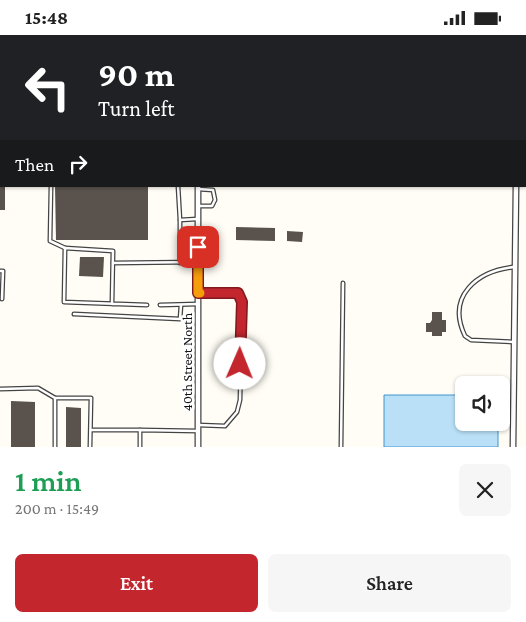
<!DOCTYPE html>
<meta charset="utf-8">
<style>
body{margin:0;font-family:"Crimson Pro",serif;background:#f6f6f6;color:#222;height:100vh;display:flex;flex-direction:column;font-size:19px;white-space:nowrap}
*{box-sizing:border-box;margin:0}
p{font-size:16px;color:#767676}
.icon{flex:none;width:28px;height:28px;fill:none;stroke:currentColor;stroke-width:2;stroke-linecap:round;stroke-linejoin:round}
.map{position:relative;height:412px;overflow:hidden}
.side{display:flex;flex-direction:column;background:#fff;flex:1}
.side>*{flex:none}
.guide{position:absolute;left:0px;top:0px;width:526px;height:152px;box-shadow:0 1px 4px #0004;background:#202124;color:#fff;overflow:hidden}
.fabs{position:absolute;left:455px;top:341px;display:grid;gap:10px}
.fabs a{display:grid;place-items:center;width:55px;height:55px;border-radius:8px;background:#fff;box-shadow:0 1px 4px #0004;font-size:25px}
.pin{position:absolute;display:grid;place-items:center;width:42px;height:42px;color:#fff;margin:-21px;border-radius:10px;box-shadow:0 2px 8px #0006}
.me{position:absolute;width:55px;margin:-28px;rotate:1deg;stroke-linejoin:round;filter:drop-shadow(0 0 4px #0008)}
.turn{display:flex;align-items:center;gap:18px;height:105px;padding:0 15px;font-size:22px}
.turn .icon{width:65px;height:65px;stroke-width:2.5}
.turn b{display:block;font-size:35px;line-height:42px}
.then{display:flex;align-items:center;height:48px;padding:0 15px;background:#0003;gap:10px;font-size:19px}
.round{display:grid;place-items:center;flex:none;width:52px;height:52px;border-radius:8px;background:#f6f6f6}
.overview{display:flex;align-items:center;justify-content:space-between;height:85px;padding:0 15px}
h1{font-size:30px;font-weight:600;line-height:38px;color:#1e9e55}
.action{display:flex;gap:10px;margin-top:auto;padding:10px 15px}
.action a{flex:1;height:58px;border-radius:8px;background:#c4262e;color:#fff;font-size:20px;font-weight:600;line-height:58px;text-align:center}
.action a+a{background:#f6f6f6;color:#222}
.status{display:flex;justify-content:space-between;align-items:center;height:35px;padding:0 25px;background:#fff;direction:ltr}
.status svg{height:14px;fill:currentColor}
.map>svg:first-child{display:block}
</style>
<div class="status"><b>15:48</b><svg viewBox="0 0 49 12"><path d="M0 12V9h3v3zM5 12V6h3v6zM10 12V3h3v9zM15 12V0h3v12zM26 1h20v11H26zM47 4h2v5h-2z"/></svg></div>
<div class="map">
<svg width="526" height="412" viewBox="0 0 526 412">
<rect width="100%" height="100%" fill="#fffdf5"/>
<polygon fill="#b9e0f7" stroke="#3f96cf" points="384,360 464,360 464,388 498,388 498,412 384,412"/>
<g fill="#5a524d">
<rect x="0" y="151" width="5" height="24"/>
<polygon points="55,151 148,151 148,205 56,205"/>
<polygon points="236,192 275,193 275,206 236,205"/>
<polygon points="287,196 303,197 302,207 287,206"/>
<polygon points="80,222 104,222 103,242 79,241"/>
<polygon points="432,277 442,277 442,285 446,285 446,297 442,297 442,301 432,301 432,297 426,297 426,288 430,288 432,285"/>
<polygon points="11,366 35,367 35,412 11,412"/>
<polygon points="66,372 81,373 81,412 66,412"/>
</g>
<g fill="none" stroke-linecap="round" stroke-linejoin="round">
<defs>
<g id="service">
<polyline points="74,0 74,1"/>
<polyline points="171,0 175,1"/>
<polyline points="265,0 284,0"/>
<polyline points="17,1 17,0"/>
<polyline points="0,72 1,72"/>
<polyline points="51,151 50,206 65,213"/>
<polyline points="178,151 180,185 197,184"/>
<polyline points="198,154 213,155 215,165 212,171 199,171"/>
<polyline points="180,185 180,228"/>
<polyline points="113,228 198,227"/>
<polyline points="0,236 3,236 2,264"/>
<polyline points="112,269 113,216 65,213 64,267 147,270"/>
<polyline points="160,270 198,269"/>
<polyline points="74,279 180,284 181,270"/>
<path d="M514 307 471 305 465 301C446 261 477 236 514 232"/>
<polyline points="0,354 38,353 55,363 55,412"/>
<polyline points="55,363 91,363 90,412"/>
<polyline points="198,390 225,391 237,377 240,365 242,275 238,258 198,258"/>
<polyline points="91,395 140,395"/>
<polyline points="140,412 140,395 198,396"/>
<polyline points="341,412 343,248"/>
</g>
<g id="minor">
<polyline points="199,0 199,1"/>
<polyline points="518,1 518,0"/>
<polyline points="198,412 198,151"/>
<polyline points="513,412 516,151"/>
</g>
</defs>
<use href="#service" stroke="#444" stroke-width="5"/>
<use href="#minor" stroke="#444" stroke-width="7"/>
<use href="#service" stroke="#fff" stroke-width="2.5"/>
<use href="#minor" stroke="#fff" stroke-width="4.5"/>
</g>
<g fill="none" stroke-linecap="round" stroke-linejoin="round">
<defs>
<polyline id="route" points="198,212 198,258 238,258 242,267 240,329"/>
</defs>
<use href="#route" stroke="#7f191e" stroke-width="12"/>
<use href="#route" stroke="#c4262e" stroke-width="9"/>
<polyline stroke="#f59e0b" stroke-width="9" points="198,228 198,258 200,258"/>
</g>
<g text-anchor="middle" stroke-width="5" stroke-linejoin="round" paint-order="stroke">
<g font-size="14" fill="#111" stroke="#fff">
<text transform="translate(187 327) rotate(-90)" y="5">40th Street North</text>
</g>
</g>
</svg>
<div class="fabs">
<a><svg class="icon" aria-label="sound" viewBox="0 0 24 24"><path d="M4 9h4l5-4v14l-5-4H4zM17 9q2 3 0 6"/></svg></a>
</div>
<div class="pin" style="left:198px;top:212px;background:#d93025"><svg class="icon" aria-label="arrive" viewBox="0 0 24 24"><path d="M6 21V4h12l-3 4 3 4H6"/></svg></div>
<svg class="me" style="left:240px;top:329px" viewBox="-20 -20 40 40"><circle r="19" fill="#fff"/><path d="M0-13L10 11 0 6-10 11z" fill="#c4262e"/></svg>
<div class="guide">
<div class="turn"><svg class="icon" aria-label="left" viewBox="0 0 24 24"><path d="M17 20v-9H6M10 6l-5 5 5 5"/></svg><div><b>90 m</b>Turn left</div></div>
<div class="then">Then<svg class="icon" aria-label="right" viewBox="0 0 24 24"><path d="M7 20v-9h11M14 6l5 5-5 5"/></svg></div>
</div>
</div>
<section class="side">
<div class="overview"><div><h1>1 min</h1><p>200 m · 15:49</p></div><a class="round"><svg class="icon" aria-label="close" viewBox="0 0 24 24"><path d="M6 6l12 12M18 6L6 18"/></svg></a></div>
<div class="action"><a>Exit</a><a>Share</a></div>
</section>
